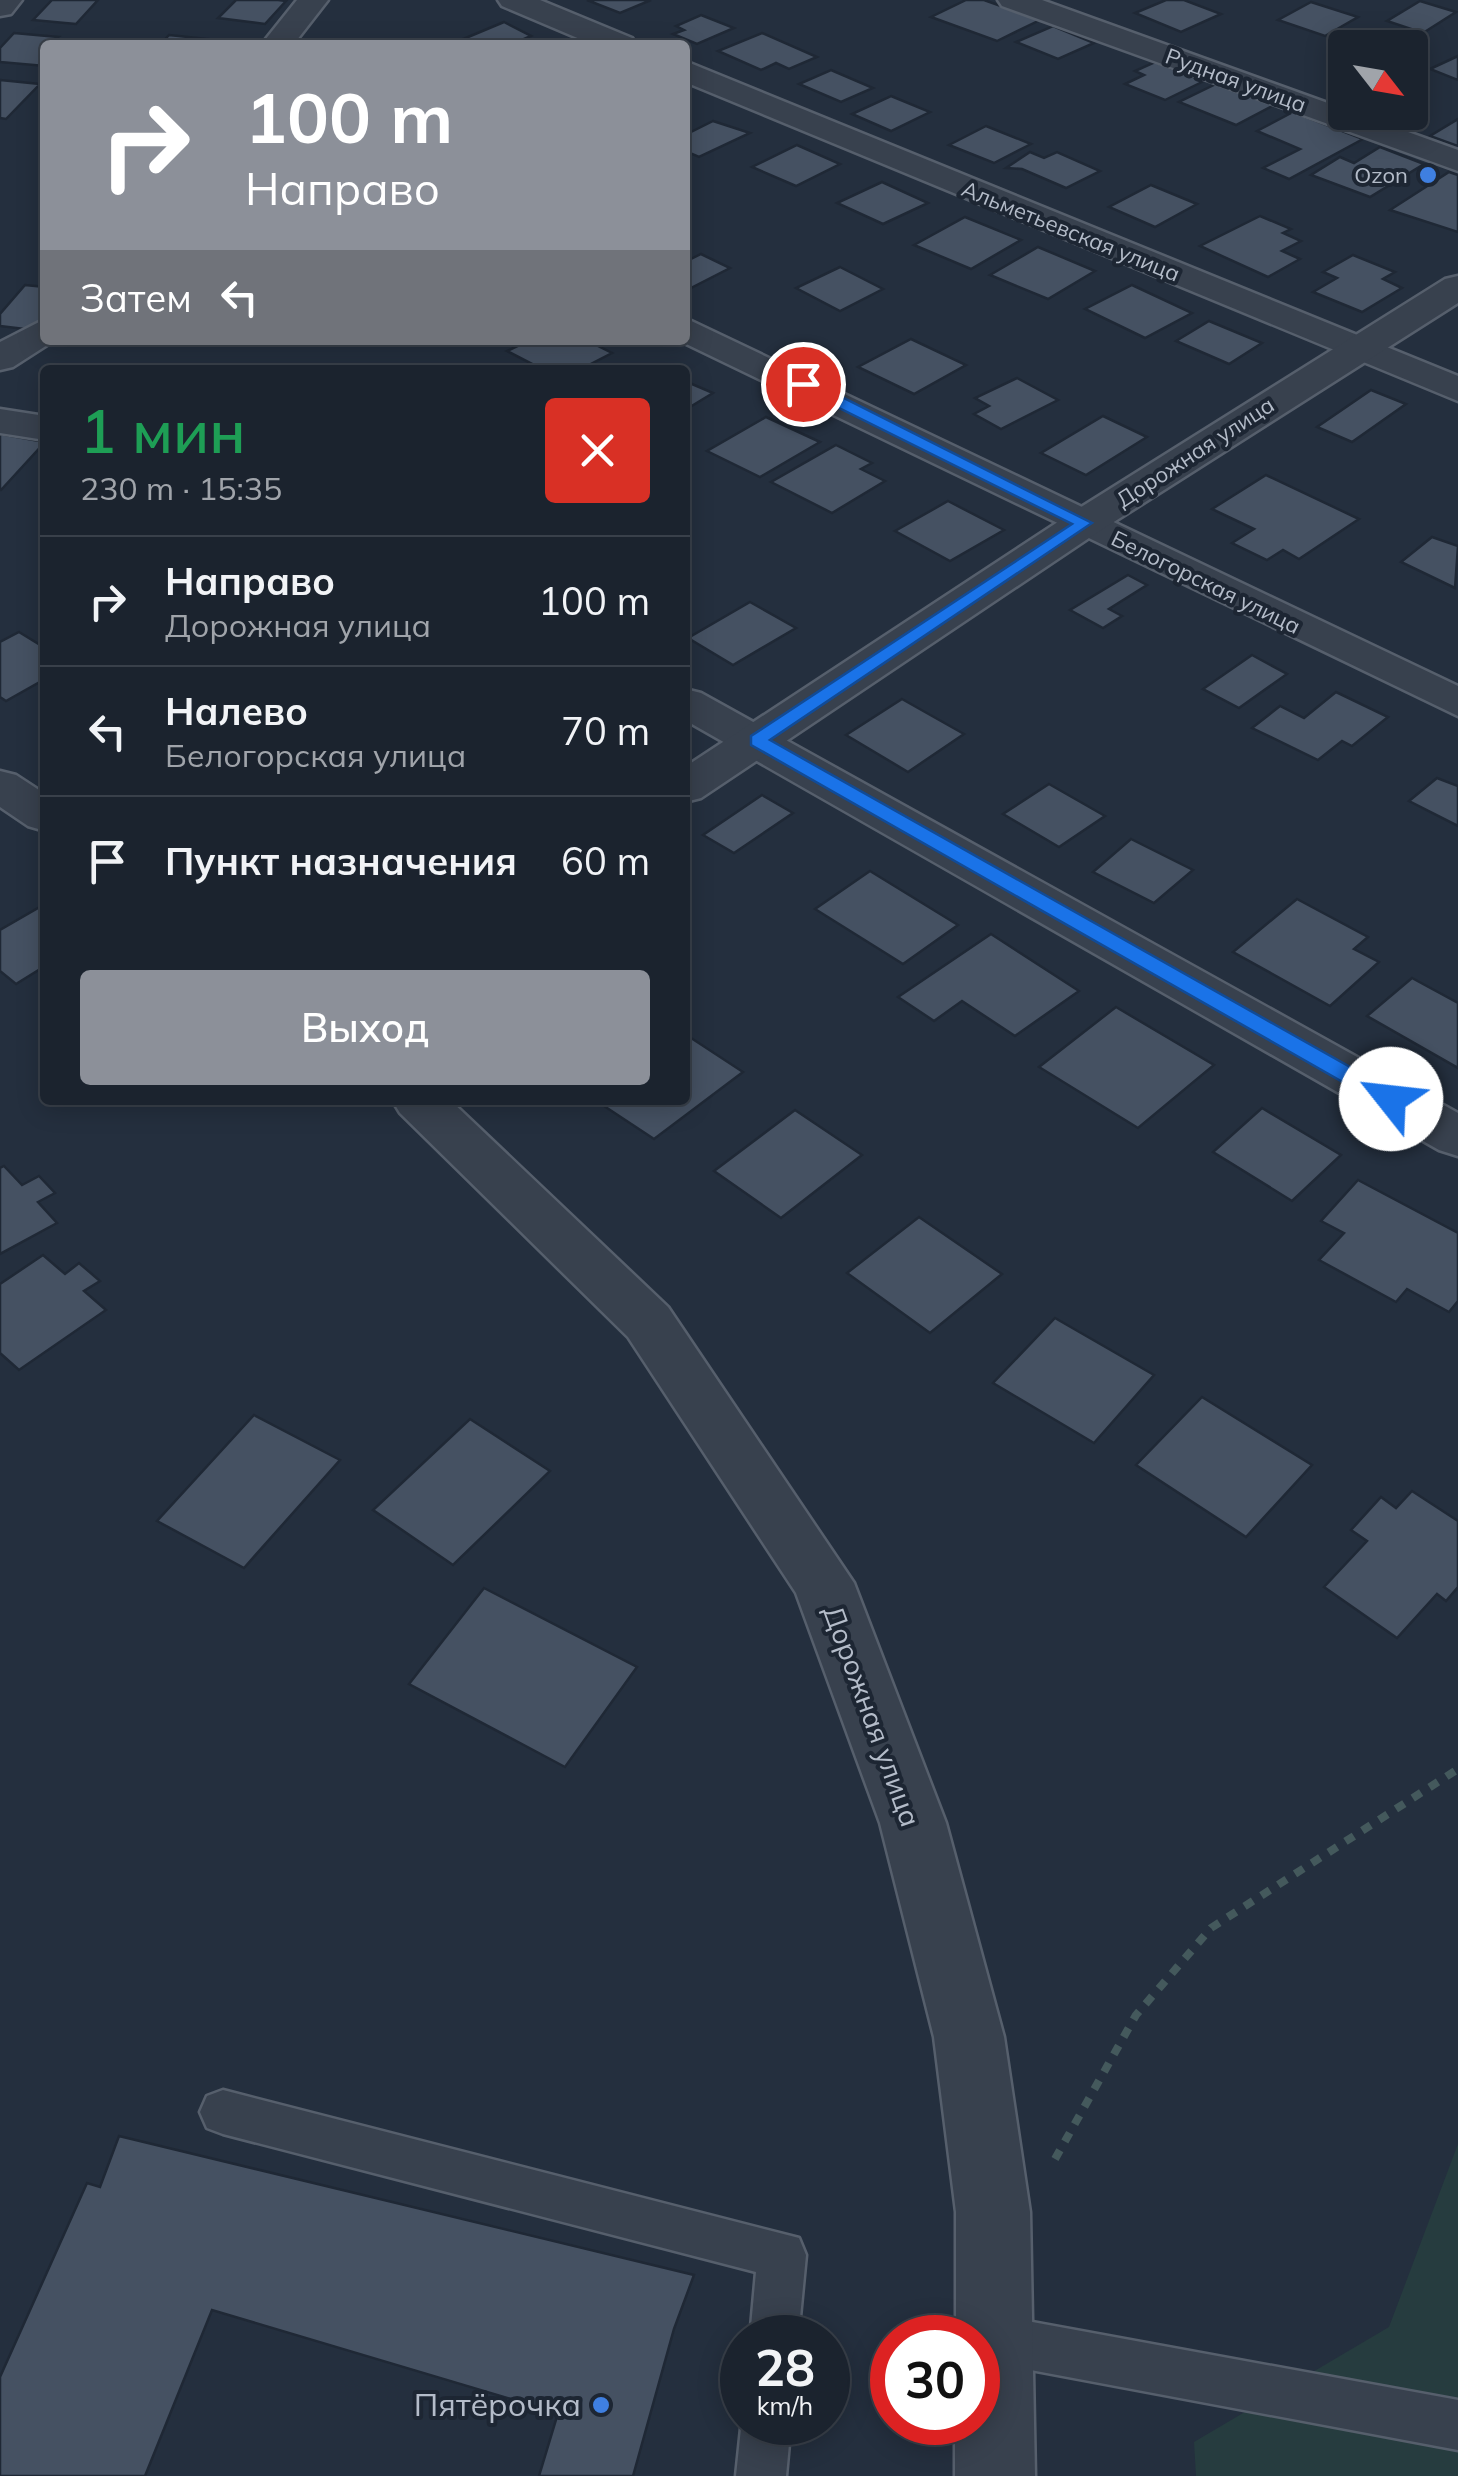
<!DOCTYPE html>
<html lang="ru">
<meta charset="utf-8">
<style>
body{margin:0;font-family:Mulish,sans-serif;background:#242b36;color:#f1f3f6;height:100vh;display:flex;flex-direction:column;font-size:38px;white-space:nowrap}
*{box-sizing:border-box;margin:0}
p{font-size:32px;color:#a0a4aa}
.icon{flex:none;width:55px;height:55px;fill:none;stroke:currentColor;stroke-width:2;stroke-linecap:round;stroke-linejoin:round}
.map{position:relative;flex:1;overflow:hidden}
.panel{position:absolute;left:40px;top:365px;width:650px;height:740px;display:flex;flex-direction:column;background:#1b232e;border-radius:10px;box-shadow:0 5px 25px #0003,0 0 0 2px #39404a}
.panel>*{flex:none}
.guide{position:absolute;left:40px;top:40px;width:650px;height:305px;border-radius:10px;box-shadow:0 5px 25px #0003,0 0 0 2px #39404a;background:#8c9099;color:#fff;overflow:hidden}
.needle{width:65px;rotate:121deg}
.buttons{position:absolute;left:1328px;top:30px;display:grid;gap:20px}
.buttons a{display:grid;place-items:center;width:100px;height:100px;border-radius:10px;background:#1b232e;box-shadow:0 5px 25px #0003,0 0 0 2px #39404a;font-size:50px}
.speed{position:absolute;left:720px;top:2315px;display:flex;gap:20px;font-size:50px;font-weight:700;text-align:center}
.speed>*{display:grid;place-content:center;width:130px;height:130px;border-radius:50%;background:#1b232e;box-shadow:0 5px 25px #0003,0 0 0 2px #39404a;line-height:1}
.speed small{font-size:25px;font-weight:400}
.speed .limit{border:15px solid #d22;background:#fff;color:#111}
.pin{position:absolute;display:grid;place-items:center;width:85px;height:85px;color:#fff;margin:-42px;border:5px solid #fff;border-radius:50%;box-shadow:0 2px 10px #0007}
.me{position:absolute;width:110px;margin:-55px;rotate:299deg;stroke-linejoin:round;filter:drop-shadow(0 0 8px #0008)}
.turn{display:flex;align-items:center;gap:35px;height:210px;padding:0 40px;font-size:45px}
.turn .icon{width:130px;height:130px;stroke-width:2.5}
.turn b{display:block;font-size:70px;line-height:85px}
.then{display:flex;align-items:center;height:95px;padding:0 40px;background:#0003;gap:20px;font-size:38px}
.round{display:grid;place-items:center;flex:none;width:105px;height:105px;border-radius:10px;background:#242b36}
.headline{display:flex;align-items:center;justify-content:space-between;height:170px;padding:0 40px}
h1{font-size:60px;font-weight:600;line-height:75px;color:#1e9e55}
.action{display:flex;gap:20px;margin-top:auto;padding:20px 40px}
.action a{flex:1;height:115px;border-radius:10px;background:#8c9099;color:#fff;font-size:40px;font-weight:600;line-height:115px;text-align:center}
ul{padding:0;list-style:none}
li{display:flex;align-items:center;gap:30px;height:130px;padding:0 40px;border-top:2px solid #39404a}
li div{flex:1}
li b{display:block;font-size:38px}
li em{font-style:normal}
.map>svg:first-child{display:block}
</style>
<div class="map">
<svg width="1458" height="2476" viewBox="0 0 1458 2476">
<rect width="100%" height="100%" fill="#242f3e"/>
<polygon fill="#263c3f" points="1458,2144 1458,2476 1196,2476 1194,2442 1389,2327"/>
<g fill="#455162" stroke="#1f2835" stroke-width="2.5">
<polygon points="52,0 98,0 76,24 33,20"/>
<polygon points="236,0 278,0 286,1 265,24 218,18"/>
<polygon points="587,0 651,0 620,13"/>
<polygon points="966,0 984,0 1040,20 997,41 931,17"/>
<polygon points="1166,0 1184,0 1221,14 1181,32 1135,13"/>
<polygon points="1420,1 1456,12 1423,33 1387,21"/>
<polygon points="1311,2 1358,17 1325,36 1278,20"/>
<polygon points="701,15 734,28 697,44 673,34 684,30 676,26"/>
<polygon points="504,22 531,36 510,45 449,45"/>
<polygon points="1053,26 1094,43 1058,59 1016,42"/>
<polygon points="14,33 58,37 45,45 45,66 0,62 0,48"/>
<polygon points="762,33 817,57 789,69 776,63 761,70 718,51"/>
<polygon points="169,35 226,41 223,45 160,45"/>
<polygon points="1458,56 1458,80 1430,69"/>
<polygon points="1155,62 1204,81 1165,100 1125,84 1144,75 1135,71"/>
<polygon points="831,70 873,88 841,102 799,84"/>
<polygon points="0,80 40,84 6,119 0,118"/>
<polygon points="1220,82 1276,104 1236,125 1179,102"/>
<polygon points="891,96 930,112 891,131 852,114"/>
<polygon points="1293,112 1363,139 1289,179 1263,168 1300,149 1257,131"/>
<polygon points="1458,119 1458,146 1430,136"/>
<polygon points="713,121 750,133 699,157 685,151 685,135"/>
<polygon points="986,126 1031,144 994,163 949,145"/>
<polygon points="797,145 840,164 796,186 752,167"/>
<polygon points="1380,147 1424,164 1370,197 1311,175 1340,157 1354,163"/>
<polygon points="1030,152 1044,158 1057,152 1100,171 1066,188 1022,169 1006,168"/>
<polygon points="1449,172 1458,175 1458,232 1390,210"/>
<polygon points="882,182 928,203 883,224 837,203"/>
<polygon points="1151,185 1197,204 1155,227 1109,207"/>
<polygon points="1260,216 1291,229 1283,233 1301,241 1282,251 1300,259 1268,277 1200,246"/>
<polygon points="965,217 1021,240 971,269 914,245"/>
<polygon points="1038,247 1095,271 1048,299 990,275"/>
<polygon points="701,254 730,268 687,290 685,262"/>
<polygon points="1353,255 1395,272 1383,279 1402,288 1362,312 1313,292 1337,278 1323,272"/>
<polygon points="840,267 883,289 840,311 796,288"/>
<polygon points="25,285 45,287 45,315 33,330 0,326 0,314"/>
<polygon points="1132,285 1192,313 1145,338 1085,309"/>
<polygon points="1209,321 1262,343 1229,364 1176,341"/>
<polygon points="911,339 966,365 914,394 858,367"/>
<polygon points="530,340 586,340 612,353 579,370 544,370 507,351"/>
<polygon points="1017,378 1058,400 1001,429 974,414 989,406 975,398"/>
<polygon points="685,381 713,393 685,410"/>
<polygon points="1371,390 1406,404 1352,442 1317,427"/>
<polygon points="1103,416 1147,437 1086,475 1041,453"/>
<polygon points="766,417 820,442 760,477 707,451"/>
<polygon points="0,434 45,442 1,490 0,490"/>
<polygon points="836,445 872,463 861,469 885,481 832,513 771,482"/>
<polygon points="1266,475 1359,519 1299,559 1283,550 1267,560 1232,543 1254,529 1212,509"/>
<polygon points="948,501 1004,530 950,561 895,531"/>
<polygon points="1432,537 1458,546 1455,588 1401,562"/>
<polygon points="1128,575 1147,585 1109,609 1122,616 1103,628 1070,610"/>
<polygon points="750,602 796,628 733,665 688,638"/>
<polygon points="19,632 45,648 45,679 6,701 0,697 0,642"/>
<polygon points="1252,655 1287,674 1239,708 1203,689"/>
<polygon points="1336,692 1388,717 1352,746 1342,741 1318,760 1252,728 1280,706 1304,718"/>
<polygon points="902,699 964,734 908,772 846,735"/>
<polygon points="1437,778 1458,786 1458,826 1409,801"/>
<polygon points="1049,784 1105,816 1059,847 1003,814"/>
<polygon points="762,795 793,813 734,853 703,835"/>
<polygon points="1131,839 1193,870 1154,903 1093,872"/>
<polygon points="870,871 958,925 903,964 815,909"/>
<polygon points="1297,899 1368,937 1354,949 1379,962 1330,1006 1233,952"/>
<polygon points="45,904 45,966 16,984 0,971 0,930"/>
<polygon points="991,934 1079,991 1015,1036 962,1001 934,1021 898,997"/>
<polygon points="1412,978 1458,1003 1458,1068 1367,1016"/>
<polygon points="1116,1007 1214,1065 1138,1128 1039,1067"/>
<polygon points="685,1034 743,1072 654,1139 595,1100 685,1100"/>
<polygon points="1262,1108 1341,1155 1292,1201 1213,1152"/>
<polygon points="795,1110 862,1155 781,1218 714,1171"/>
<polygon points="4,1166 22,1185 39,1176 55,1193 38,1202 57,1223 0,1254 0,1168"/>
<polygon points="1358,1180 1458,1233 1458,1301 1449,1312 1407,1289 1396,1302 1319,1260 1344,1233 1321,1221"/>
<polygon points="919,1217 1002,1274 930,1333 847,1273"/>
<polygon points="43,1255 65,1274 79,1263 100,1281 84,1291 106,1310 19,1370 0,1353 0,1284"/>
<polygon points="1055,1318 1154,1375 1094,1443 993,1383"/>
<polygon points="1202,1397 1312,1465 1246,1537 1136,1465"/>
<polygon points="254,1415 340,1460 244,1568 157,1521"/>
<polygon points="470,1419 550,1471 453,1565 373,1510"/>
<polygon points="1412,1491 1458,1521 1458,1587 1446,1601 1437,1594 1397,1638 1324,1587 1367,1541 1351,1530 1381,1497 1396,1508"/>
<polygon points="484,1588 637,1667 565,1767 409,1684"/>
<polygon points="119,2136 694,2275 674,2329 633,2476 539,2476 558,2413 212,2310 145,2476 0,2476 0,2377 87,2183 100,2187"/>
</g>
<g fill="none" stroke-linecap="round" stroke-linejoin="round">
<defs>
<g id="service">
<polygon points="223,2090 799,2238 806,2255 798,2338 750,2338 756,2272 223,2134 207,2128 200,2112 207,2096"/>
<polygon points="994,2315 1458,2400 1458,2450 994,2363 978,2357 978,2338 970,2338 977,2322"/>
<polygon points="742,2419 742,2422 791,2422 786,2476 736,2476"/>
</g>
<g id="minor">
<polygon points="0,0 22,0 11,14 0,16"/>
<polygon points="297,0 328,0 293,45 261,45"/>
<polygon points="498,0 540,0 632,38 637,45 594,45 502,6"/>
<polygon points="998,0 1042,0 1458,150 1458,171 1002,6"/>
<polygon points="685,61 1458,376 1458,401 685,82"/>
<polygon points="685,318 1458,686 1458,716 678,340 685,340"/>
<polygon points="45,319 45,340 55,340 13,367 0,370 0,342"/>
<polygon points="0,409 45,416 45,440 0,433"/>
<polygon points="685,689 701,693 1458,1113 1458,1156 1439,1150 685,720"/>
<polygon points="0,771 16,775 45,794 45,831 28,826 0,807"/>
</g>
<g id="tertiary">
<polygon points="1458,276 1458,303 1098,532 701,798 685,802 685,767 1070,514 1445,279"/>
<polygon points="392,1100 450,1100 668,1307 854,1583 946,1823 1004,2037 1030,2212 1035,2476 955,2476 955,2422 978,2422 978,2338 956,2338 956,2212 934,2037 880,1823 796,1593 628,1337 400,1113"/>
</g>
</defs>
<use href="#service" stroke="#565f6c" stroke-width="5"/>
<use href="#minor" stroke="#565f6c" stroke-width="5"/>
<use href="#tertiary" stroke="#565f6c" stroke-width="5"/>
<polyline stroke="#44595c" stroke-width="8" stroke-dasharray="10 10" stroke-linecap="butt" points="1055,2159 1136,2015 1211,1928 1458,1769"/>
<use href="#service" fill="#38414e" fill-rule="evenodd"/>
<use href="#minor" fill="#38414e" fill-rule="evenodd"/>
<use href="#tertiary" fill="#38414e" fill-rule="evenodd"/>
</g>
<polygon fill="#1a73e8" stroke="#114b97" stroke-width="2.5" points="797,380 808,380 1092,523 770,740 1398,1094 1398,1105 1383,1105 751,745 751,736 1072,524 797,387"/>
<g fill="#3f7fe0" stroke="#1d2633" stroke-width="4">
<circle cx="1428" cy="175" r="10"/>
<circle cx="601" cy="2405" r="10"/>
</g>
<g text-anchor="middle" stroke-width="8" stroke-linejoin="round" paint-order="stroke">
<g font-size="22" fill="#b4bcc9" stroke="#1d2633">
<text transform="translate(1236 80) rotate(20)" y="8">Рудная улица</text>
<text transform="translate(1071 231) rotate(22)" y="8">Альметьевская улица</text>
<text transform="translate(1195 452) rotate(-33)" y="8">Дорожная улица</text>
<text transform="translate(1206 582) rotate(26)" y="8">Белогорская улица</text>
</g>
<g font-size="22" fill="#b4bcc9" stroke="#1d2633" text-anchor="end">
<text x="1408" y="183">Ozon</text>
</g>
<g font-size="28" fill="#b4bcc9" stroke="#1d2633">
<text transform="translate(872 1716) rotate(70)" y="10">Дорожная улица</text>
</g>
<g font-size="32" fill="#b4bcc9" stroke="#1d2633" text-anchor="end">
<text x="581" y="2416">Пятёрочка</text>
</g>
</g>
</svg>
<div class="buttons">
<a><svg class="needle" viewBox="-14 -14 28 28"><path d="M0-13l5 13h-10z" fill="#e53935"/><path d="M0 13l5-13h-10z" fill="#a0a4aa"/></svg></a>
</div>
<div class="speed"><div>28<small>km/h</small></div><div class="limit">30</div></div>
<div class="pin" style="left:803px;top:384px;background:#d93025"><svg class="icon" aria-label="arrive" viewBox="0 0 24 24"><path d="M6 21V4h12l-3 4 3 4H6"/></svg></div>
<svg class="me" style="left:1391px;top:1099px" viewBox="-20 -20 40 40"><circle r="19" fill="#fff"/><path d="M0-13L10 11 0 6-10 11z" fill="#1a73e8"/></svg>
<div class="guide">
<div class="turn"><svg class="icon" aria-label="right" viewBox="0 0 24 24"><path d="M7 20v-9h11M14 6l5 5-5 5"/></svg><div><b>100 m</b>Направо</div></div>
<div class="then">Затем<svg class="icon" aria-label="left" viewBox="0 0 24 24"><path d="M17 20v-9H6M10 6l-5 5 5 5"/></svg></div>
</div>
<section class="panel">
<div class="headline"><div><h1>1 мин</h1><p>230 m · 15:35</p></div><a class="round" style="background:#d93025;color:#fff"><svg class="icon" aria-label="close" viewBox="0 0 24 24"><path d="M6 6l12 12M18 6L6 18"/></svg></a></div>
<ul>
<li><svg class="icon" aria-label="right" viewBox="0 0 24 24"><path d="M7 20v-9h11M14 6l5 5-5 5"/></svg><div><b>Направо</b><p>Дорожная улица</p></div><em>100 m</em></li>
<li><svg class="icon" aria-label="left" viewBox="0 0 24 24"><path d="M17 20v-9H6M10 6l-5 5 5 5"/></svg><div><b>Налево</b><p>Белогорская улица</p></div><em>70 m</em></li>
<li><svg class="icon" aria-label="arrive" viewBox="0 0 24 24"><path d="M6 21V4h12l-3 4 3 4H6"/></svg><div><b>Пункт назначения</b></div><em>60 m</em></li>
</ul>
<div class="action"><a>Выход</a></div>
</section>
</div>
